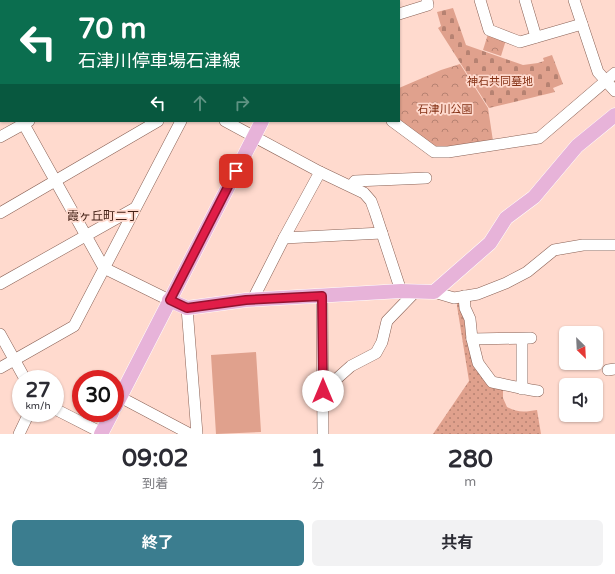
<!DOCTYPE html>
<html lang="ja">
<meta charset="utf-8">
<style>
body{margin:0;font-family:"Varela Round","Noto Sans JP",sans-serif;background:#f2f2f3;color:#2b2b33;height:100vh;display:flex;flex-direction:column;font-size:15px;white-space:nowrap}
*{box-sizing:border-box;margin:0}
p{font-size:13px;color:#7c7c81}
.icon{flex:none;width:22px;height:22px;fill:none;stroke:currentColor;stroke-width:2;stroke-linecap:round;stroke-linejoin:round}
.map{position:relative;height:434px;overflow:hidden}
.panel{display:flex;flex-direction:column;background:#fff;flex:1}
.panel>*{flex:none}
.top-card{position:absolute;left:0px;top:0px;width:400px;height:122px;box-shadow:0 1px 3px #0004;background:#0b6e4f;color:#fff;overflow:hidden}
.needle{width:26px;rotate:156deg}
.buttons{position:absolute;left:559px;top:326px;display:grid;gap:8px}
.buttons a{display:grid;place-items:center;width:44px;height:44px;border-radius:6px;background:#fff;box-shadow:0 1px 3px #0004;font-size:20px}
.speed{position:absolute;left:12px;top:370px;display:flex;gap:8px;font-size:20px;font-weight:700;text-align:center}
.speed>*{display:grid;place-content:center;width:52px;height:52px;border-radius:50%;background:#fff;box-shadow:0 1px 3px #0004;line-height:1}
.speed small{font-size:10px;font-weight:400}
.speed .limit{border:6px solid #d22;background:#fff;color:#111}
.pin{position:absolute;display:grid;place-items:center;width:34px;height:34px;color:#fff;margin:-17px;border-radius:8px;box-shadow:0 2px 6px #0006}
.me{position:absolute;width:44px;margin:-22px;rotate:0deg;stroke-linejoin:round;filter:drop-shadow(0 0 3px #0008)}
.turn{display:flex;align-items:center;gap:14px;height:84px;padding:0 12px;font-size:18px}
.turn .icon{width:52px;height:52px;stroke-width:2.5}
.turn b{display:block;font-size:28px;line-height:34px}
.lanes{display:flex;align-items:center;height:38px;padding:0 12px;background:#0003;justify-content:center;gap:20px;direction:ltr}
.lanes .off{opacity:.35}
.eta{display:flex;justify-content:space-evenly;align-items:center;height:68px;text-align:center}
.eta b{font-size:24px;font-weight:700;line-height:28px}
.action{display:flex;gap:8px;margin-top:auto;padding:8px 12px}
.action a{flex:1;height:46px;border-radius:6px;background:#3b7d8f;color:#fff;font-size:16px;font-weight:700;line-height:46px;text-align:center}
.action a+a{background:#f2f2f3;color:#2b2b33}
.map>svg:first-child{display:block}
</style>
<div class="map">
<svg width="615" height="434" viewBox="0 0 615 434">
<defs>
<pattern id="grass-dots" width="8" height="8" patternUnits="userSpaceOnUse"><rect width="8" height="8" fill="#e0a18d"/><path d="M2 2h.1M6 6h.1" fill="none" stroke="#b68272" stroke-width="1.8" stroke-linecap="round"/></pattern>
<pattern id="cemetery-stones" width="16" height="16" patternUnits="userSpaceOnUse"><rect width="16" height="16" fill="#e0a18d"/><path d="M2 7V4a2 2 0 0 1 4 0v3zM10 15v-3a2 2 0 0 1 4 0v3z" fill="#b68272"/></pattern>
<pattern id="park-crowns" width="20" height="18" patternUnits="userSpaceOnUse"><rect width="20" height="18" fill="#e0a18d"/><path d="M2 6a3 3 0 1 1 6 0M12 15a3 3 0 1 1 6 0" fill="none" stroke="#b68272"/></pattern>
</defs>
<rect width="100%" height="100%" fill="#ffdace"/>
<path fill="url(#grass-dots)" d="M460 302 467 317 468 340 503 389V398L507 407C517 413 526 412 537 410L541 434H433L469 381 457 306V303Z"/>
<polygon fill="url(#cemetery-stones)" points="453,8 466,45 523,65 538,63 544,61 543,58 552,55 563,84 553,88 555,92 489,108 438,28 441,26 437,12"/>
<g fill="url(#park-crowns)">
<polygon points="488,34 506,40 501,56 483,50"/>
<polygon points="460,64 488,108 493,141 437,148 399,121 399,88 441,70"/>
</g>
<polygon fill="#e0a18d" points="256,352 261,432 216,434 211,355"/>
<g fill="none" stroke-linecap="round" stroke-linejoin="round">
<defs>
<g id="minor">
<polyline points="46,0 46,1"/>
<polyline points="139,0 140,1"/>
<polyline points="480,0 489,30 520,42 582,24"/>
<polyline points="525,0 536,37"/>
<polyline points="574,0 598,72 615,91"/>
<polyline points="109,1 111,0"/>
<polyline points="382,1 382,0"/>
<polyline points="399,14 428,5 427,0"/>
<polyline points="0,64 1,63"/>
<polyline points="0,83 1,84"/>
<polyline points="22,121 104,268 169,300"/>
<polyline points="225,121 320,172 364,193 371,201 375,212 401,291"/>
<polyline points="392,121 434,152 448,152 539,138 615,73"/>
<polyline points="0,137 29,121"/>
<polyline points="351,186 355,181 426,178"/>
<polyline points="0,213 158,121"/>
<polyline points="284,238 382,233"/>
<polyline points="0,284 135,208"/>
<polyline points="434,292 454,298 478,294 506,283 527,272 554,250 583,245 615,245"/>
<polyline points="322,296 323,434"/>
<path d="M464 296 465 308 470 319 472 339 478 363 492 382C508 385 522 389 538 391"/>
<polyline points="253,299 284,238 320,172"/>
<polyline points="187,308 197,434"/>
<polyline points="0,334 25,379"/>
<polyline points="472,339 531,338"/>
<polyline points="522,339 522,389"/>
<polyline points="0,368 74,326 181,121"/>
<polyline points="608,370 615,369"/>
<polyline points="323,391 351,366 376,353 382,342 387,321 415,292"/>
<polyline points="120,397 190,434"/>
<polyline points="55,409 102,433"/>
<polyline points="19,434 29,413"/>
</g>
<g id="major">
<polyline points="293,0 293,1"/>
<polyline points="169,300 187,308 246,300 401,291 434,292 490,243 506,218 534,197 577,146 615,115"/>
<polyline points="115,407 262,121"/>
<polyline points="101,434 112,413"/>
</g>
</defs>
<use href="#minor" stroke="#8a6256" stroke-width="12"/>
<use href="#major" stroke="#fff" stroke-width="15"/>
<use href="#minor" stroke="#fff" stroke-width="11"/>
<use href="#major" stroke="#e7b3d9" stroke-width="14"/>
</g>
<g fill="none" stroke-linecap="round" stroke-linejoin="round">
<defs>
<polyline id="route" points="236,171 170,300 187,308 246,300 322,296 323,391"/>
</defs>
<use href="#route" stroke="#92132f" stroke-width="10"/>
<use href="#route" stroke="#e11d48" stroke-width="7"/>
</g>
<g text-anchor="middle" stroke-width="3.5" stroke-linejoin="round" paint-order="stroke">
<g font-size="11" fill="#843014" stroke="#ffdace">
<text x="500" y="85">神石共同墓地</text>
<text x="445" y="113">石津川公園</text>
</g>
<g font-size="12" fill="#432116" stroke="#ffdace">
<text x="103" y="220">霞ヶ丘町二丁</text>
</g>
</g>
</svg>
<div class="buttons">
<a><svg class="needle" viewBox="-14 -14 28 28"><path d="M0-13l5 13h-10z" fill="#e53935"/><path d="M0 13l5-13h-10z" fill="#7c7c81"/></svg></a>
<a><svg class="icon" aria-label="sound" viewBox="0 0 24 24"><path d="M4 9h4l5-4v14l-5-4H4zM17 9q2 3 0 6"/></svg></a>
</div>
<div class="speed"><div>27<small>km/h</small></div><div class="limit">30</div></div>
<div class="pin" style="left:236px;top:171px;background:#d93025"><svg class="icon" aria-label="arrive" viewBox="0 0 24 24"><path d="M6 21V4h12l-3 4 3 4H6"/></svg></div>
<svg class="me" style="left:323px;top:391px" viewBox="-20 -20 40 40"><circle r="19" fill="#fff"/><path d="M0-13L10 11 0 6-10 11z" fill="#e11d48"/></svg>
<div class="top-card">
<div class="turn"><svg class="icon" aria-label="left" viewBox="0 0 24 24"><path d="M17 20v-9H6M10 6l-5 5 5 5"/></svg><div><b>70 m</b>石津川停車場石津線</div></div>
<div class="lanes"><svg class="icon" aria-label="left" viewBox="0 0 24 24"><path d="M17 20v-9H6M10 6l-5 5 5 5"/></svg><svg class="icon off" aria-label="ahead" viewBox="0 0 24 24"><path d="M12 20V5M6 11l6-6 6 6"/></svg><svg class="icon off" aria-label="right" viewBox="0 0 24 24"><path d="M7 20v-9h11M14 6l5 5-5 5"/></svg></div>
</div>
</div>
<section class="panel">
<div class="eta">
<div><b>09:02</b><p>到着</p></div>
<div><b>1</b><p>分</p></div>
<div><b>280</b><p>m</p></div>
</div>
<div class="action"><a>終了</a><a>共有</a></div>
</section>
